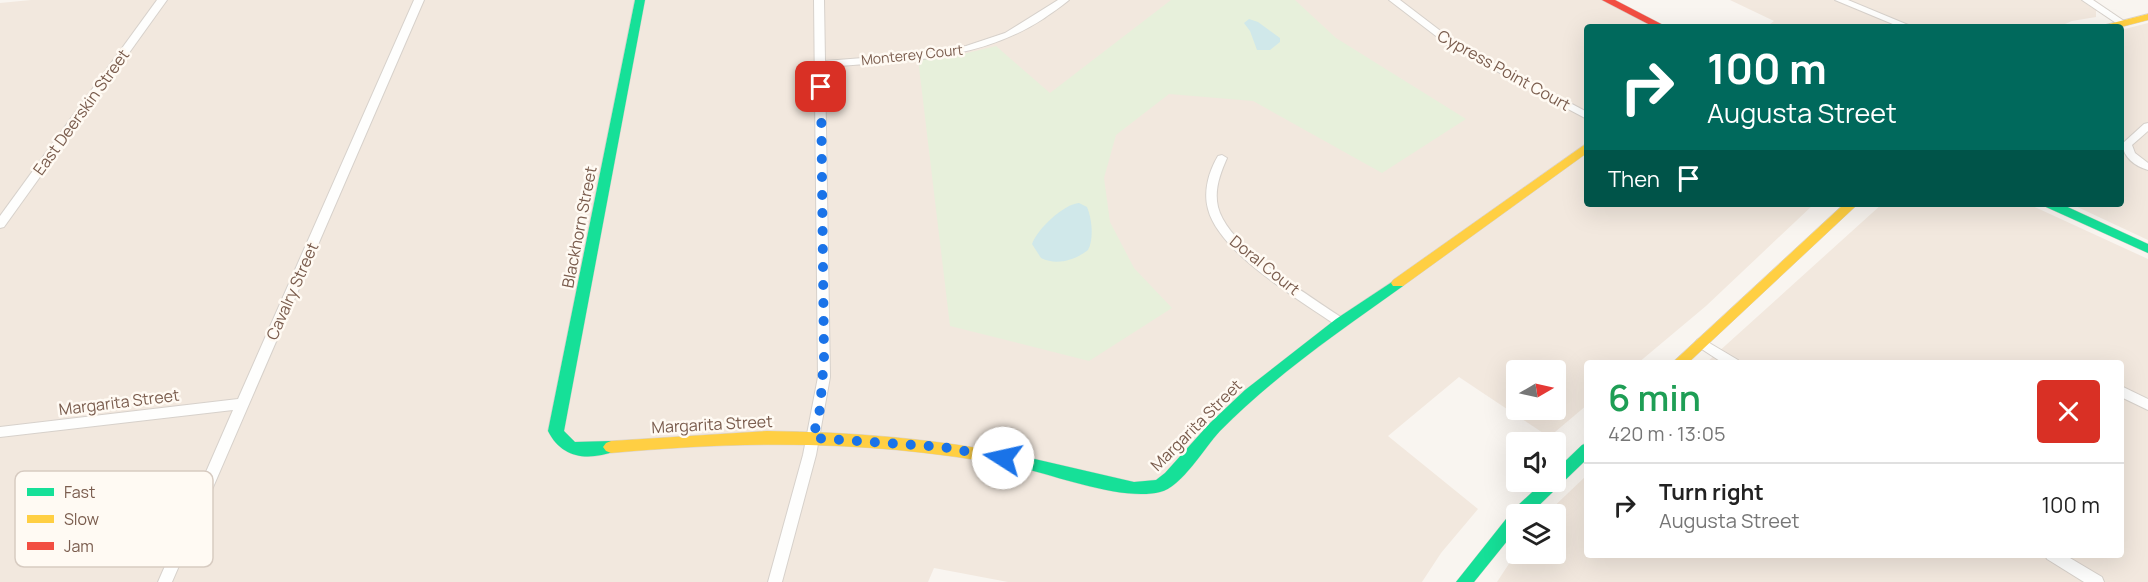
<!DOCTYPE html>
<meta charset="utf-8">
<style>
body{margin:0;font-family:Manrope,sans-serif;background:#f6f6f6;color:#222;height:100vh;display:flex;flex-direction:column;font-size:22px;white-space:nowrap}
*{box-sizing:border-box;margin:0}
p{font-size:20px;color:#767676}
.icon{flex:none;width:33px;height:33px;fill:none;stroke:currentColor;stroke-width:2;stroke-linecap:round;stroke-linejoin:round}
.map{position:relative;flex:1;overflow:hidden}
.drawer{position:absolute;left:1584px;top:360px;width:540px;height:198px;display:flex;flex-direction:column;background:#fff;border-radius:6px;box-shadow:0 6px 24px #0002}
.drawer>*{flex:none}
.top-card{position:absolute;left:1584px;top:24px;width:540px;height:183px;border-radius:6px;box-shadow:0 6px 24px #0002;background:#00695c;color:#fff;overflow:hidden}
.needle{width:39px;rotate:81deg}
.buttons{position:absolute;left:1506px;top:360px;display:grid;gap:12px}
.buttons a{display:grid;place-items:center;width:60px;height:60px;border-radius:6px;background:#fff;box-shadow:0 6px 24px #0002;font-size:30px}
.pin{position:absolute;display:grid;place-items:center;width:51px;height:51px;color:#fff;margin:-26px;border-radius:12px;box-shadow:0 3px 9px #0006}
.me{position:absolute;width:66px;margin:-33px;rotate:280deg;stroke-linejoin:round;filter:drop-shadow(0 0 4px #0008)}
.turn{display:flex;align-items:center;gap:21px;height:126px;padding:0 24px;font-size:27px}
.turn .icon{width:78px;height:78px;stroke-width:2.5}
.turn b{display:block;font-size:42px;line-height:51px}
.then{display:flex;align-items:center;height:57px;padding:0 24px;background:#0003;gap:12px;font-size:22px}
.round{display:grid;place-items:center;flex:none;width:63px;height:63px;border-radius:6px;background:#f6f6f6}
.head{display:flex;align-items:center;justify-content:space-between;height:102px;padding:0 24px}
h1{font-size:36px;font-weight:600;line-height:45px;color:#1e9e55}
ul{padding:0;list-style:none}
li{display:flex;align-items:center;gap:18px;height:84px;padding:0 24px;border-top:2px solid #e0e0e0}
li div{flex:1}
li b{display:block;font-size:22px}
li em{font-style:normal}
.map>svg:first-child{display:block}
</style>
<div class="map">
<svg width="2148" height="582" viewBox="0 0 2148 582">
<rect width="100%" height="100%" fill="#f9f5f0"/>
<g fill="#f2e8de" fill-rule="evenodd">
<path d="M31 0H1602L1656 27H1587V204H1814L1706 306 1638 363H1587V405L1549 437 1459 377 1388 436 1478 509 1441 553 1422 582H1008L934 568 928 582H0V3ZM1516 370H1556V410H1516Z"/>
<polygon points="1730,0 2081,0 2096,10 2096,17 2072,21 2058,27 1766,27 1774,21"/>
<polygon points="2148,23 2148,240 2071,204 2121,204 2121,30"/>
<polygon points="1882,204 2028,204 2148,259 2148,582 1497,582 1516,553 1556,554 1556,514 1546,514 1587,475 1587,555 2121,555 2121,363 1706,363"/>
</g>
<polygon fill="#e7f0db" points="1171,0 1295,0 1336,38 1466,119 1382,173 1253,101 1169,94 1116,135 1104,178 1110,222 1134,268 1172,308 1089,361 950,326 918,59 963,54 996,46 1050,93"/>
<g fill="#d0e8ea">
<polygon points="1249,19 1258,22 1280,38 1280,42 1270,50 1257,50 1250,31 1244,23"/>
<path d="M1079 203 1087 207C1092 219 1094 239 1088 250 1075 260 1057 266 1041 258L1032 244C1037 229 1064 204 1079 203Z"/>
</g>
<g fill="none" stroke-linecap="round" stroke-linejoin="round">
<defs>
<g id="street">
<polygon points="157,0 167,0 4,227 0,228 0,216"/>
<polygon points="414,0 424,0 172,582 158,582 233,410 0,437 0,427 238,399"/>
<path d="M814 0H824L825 61 926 53 966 46 1005 33 1058 0H1069C1061 7 1051 13 1043 19 977 62 900 61 825 67L830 377 816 455 782 582H768L803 455 818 377Z"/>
<polygon points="1389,0 1400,0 1455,42 1587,112 1587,119 1449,46"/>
<polygon points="1835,0 1848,0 1913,27 1900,27"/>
<polygon points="2082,0 2093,0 2127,23 2125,25 2119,25"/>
<path d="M2148 123V131L2132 145 2135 153 2148 163V170C2135 166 2124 158 2122 144L2144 124Z"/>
<path d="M1222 155 1227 158C1220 174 1214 190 1218 207 1228 248 1311 296 1345 320L1347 323 1345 326H1337C1300 300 1219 253 1208 209 1203 191 1209 171 1218 156Z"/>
<polygon points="1701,338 1738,360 1739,363 1723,363 1697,346 1695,343 1697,340"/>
<polygon points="2121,386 2148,399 2148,410 2121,397"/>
<polygon points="2045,555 2065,555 2102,577 2104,582 2084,582 2047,559"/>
</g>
<g id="fast">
<path d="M635 0H645L564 431 575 442 611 441 616 443 619 447 616 451C588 461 562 459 548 431Z"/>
<polygon points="2044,204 2061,204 2148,244 2148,253 2046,207"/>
<path d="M1398 278 1405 283 1403 286C1340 331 1274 376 1220 431 1204 448 1182 487 1160 492 1125 501 1062 478 1026 469L1021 467 1018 463 1021 459 1026 457 1134 482 1156 480 1165 473 1209 424 1245 390 1336 319Z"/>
<polygon points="1587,443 1587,459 1530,514 1516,514 1516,530 1474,582 1456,582 1514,509 1543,482 1556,482 1556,470 1582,445"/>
</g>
<g id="slow">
<polygon points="2148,14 2148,20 2121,27 2104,27 2105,25"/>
<polygon points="1587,143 1587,153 1403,286 1393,286 1391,283 1393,280"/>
<polygon points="1844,204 1858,204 1688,363 1672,363"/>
<path d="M767 431C855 432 940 439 1026 457L1031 459 1034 463 1031 467 1026 469C883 440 756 440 611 453L606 451 603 447 606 443 611 441Z"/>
</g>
<polygon id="jam" points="1602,0 1615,0 1667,27 1654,27"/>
</defs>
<use href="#street" stroke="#d7d1cb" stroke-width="2"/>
<use href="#fast" stroke="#d9d2cb" stroke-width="1"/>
<use href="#slow" stroke="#d9d2cb" stroke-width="1"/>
<use href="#jam" stroke="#d9d2cb" stroke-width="1"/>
<use href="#street" fill="#fefefd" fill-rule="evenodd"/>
<use href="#fast" fill="#16e098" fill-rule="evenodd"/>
<use href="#slow" fill="#ffcf43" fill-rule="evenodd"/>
<use href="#jam" fill="#f24e42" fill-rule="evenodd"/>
</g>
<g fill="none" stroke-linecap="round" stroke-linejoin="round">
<polyline stroke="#1a73e8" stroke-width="10" stroke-dasharray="0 18" points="821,87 824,358 820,409 813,438 942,447 1003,458"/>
</g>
<g text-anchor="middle" stroke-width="5" stroke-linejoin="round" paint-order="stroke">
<g font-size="14" fill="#7a5c4d" stroke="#fffaf3">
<text transform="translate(912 55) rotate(-6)" y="5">Monterey Court</text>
</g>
<g font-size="16" fill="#7a5c4d" stroke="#fffaf3">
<text transform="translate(1504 70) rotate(29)" y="6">Cypress Point Court</text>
<text transform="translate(81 112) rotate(-54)" y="6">East Deerskin Street</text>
<text transform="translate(579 227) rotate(-79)" y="6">Blackhorn Street</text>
<text transform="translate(1265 265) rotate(39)" y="6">Doral Court</text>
<text transform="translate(292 291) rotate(-66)" y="6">Cavalry Street</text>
<text transform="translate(119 402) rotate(-7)" y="6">Margarita Street</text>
<text transform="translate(712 424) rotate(-3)" y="6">Margarita Street</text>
<text transform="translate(1196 425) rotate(-45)" y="6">Margarita Street</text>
</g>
</g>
<rect x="15" y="471" width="198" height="96" rx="9" fill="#fffaf3" stroke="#d7cbc1" stroke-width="1.5"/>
<rect x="27" y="488" width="27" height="8" fill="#16e098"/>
<rect x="27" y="515" width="27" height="8" fill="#ffcf43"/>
<rect x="27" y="542" width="27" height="8" fill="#f24e42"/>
<g font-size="16" fill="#7a5c4d">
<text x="64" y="498">Fast</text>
<text x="64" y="525">Slow</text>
<text x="64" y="552">Jam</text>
</g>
</svg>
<div class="buttons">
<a><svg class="needle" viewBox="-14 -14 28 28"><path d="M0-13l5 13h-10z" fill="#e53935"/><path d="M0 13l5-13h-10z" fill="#767676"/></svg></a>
<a><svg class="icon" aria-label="sound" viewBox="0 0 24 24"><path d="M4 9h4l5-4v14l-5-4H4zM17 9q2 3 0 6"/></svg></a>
<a><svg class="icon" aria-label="layers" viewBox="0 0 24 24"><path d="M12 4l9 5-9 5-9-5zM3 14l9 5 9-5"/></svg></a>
</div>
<div class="pin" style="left:821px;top:87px;background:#d93025"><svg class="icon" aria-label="arrive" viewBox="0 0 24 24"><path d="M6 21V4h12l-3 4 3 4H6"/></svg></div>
<svg class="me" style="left:1003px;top:458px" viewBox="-20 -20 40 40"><circle r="19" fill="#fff"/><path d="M0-13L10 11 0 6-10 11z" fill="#1a73e8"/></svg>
<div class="top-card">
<div class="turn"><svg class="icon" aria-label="right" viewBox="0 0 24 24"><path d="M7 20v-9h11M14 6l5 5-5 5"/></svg><div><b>100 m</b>Augusta Street</div></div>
<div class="then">Then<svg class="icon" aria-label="arrive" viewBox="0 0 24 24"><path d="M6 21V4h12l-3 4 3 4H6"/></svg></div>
</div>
<section class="drawer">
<div class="head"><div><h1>6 min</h1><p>420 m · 13:05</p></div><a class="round" style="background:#d93025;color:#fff"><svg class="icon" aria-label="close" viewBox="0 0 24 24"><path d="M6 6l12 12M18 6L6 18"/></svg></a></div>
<ul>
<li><svg class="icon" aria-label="right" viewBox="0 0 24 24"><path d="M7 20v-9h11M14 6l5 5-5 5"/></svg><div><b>Turn right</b><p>Augusta Street</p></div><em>100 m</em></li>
</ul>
</section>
</div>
